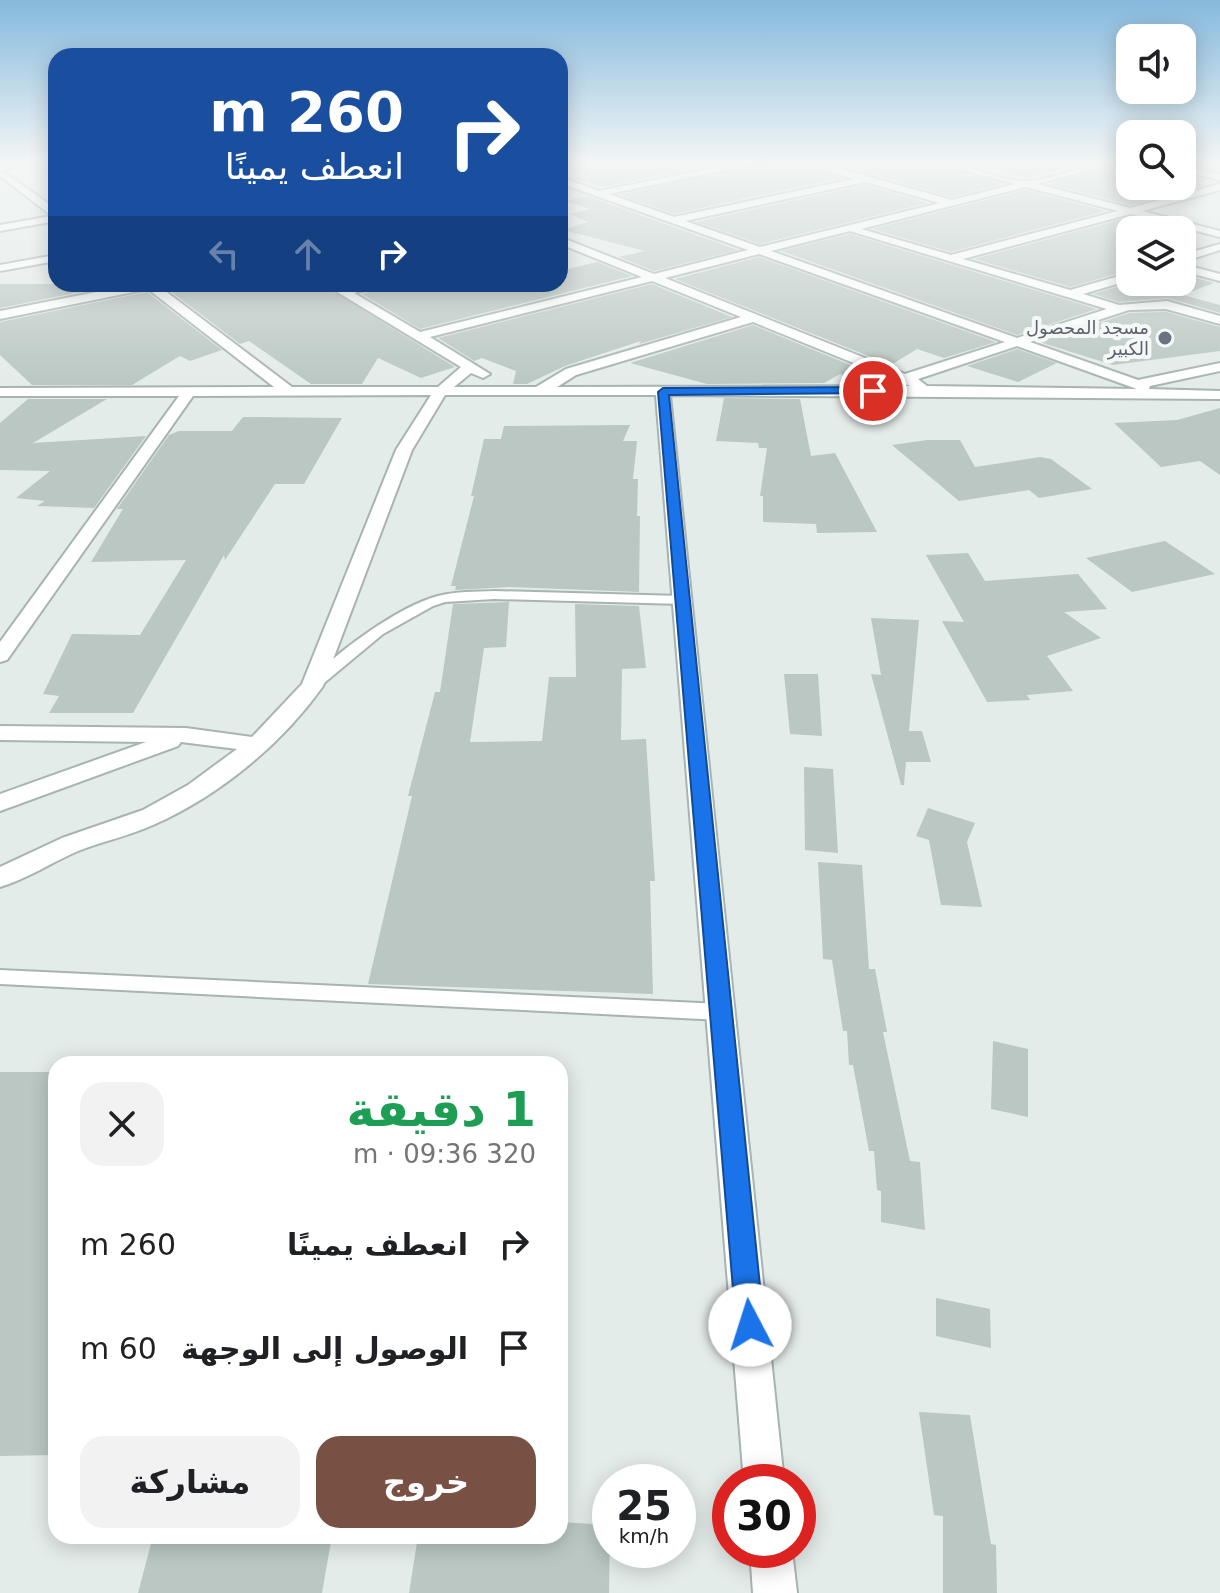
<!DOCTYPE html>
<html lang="ar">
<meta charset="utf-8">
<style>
body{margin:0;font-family:"DejaVu Sans","Noto Sans Arabic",sans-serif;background:#f2f2f2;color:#202124;direction:rtl;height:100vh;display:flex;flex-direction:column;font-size:30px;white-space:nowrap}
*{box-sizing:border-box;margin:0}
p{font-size:26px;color:#757577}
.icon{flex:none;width:44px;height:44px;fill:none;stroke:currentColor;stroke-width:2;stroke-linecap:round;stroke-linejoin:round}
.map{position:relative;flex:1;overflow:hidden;direction:ltr}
.drawer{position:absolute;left:48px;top:1056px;width:520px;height:488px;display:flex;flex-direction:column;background:#fff;border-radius:24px;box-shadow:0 4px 20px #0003;direction:rtl}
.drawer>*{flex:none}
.guide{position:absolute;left:48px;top:48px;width:520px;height:244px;border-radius:24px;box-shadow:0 4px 20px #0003;direction:rtl;background:#1a4fa0;color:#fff;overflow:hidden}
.controls{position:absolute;left:1116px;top:24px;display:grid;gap:16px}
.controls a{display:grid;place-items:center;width:80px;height:80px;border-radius:16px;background:#fff;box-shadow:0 4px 20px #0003;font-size:40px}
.speed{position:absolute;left:592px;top:1464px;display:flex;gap:16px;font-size:40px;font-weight:700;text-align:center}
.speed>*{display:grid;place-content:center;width:104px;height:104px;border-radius:50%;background:#fff;box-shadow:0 4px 20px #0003;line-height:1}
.speed small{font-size:20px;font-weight:400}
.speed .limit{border:12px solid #d22;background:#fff;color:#111}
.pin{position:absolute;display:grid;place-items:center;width:68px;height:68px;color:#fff;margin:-34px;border:4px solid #fff;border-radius:50%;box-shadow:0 2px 8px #0007}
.me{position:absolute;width:88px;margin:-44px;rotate:355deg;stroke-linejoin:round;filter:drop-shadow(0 0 6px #0008)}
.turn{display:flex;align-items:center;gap:28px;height:168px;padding:0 32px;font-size:36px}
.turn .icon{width:104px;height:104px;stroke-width:2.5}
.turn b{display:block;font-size:56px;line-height:68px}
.lanes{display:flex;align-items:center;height:76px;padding:0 32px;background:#0003;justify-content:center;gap:40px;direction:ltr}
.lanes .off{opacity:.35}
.round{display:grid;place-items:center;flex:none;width:84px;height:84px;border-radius:24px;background:#f2f2f2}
.summary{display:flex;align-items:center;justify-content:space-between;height:136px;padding:0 32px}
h1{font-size:48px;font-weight:600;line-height:60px;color:#1e9e55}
.cta{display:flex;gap:16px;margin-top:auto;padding:16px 32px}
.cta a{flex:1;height:92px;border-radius:24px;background:#785144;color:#fff;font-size:32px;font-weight:600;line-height:92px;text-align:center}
.cta a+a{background:#f2f2f2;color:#202124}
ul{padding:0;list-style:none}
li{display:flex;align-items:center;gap:24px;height:104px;padding:0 32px}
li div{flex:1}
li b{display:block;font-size:30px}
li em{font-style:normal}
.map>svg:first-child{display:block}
</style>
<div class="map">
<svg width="1220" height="1593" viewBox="0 0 1220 1593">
<rect width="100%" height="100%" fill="#e4ece9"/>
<g fill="#bac7c2">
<polygon points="587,162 726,162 603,187 573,178 582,176 567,171 584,167"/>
<polygon points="767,162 797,162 841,178 674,214 620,195"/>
<polygon points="829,162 931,162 1003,184 952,197"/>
<polygon points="959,162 1092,162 1026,178"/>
<polygon points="1122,162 1130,162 1130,186 1182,186 1182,181 1204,185 1130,205 1049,184"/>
<polygon points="865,185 928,203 760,244 696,222"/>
<polygon points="1026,190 1106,211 951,252 872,229"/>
<polygon points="587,196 738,250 654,271 619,257 645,251 563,230 588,222 570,214 590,209 565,201"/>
<polygon points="1130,217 1180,230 1130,230 1130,270 1070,287 974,259"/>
<polygon points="850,234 1097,309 1017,335 781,251"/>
<polygon points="759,257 996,342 944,358 917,349 891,365 675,279"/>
<polygon points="597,262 632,276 420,329 362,294 391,284 560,284 560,271"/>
<polygon points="1182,274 1214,283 1183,295 1220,305 1220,313 1168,298 1119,302 1093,294 1132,282 1182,282"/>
<polygon points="0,284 121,284 0,308"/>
<polygon points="161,284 321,284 455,367 421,378 378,358 362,384 311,384 249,341 240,344"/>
<polygon points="652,284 732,317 639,344 641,341 565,366 527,384 513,384 516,371 482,358 474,361 438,338"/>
<polygon points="147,292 222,350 190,361 180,356 132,385 32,385 0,355 0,322"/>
<polygon points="1166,312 1220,327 1220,351 1113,365 1039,342 1130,313"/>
<polygon points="753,325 875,375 865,381 840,374 824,383 707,384 630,363"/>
<polygon points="1017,349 1057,363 1018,382 967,366"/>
<polygon points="724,398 800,399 811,456 835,453 877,532 817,533 816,524 763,522 763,496 760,496 767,448 759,448 758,443 716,441"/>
<polygon points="28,399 107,399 33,443 146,436 94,508 37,506 45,501 16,498 50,471 0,470 0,423"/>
<polygon points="1220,408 1220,475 1200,461 1161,467 1114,423 1177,420"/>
<polygon points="243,417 342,418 304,484 275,484 225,560 224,555 133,713 49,713 59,696 43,694 72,634 140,635 186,560 91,562 123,509 117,509 169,435 179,431 232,431"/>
<polygon points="630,425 623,441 637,441 633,479 638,479 637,516 640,516 639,592 510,587 455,590 456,586 451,586 474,496 471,496 484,439 501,439 504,426"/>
<polygon points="927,440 960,440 975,467 1040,457 1051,459 1092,489 1039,498 1029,490 959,501 892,445"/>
<polygon points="1165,541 1215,574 1132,592 1086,558"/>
<polygon points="968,553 985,581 1078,574 1107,609 1064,612 1101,638 1047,656 1073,691 1027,695 1030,700 987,702 942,621 964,622 926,555"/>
<polygon points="509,602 506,647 484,648 470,742 542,741 549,677 576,677 575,604 639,606 646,668 622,669 621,740 646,739 655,881 650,881 653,994 368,984 412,796 408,796 435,692 440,692 453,604"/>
<polygon points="871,618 919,620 909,731 922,731 931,762 906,762 904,785 901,785 871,674 881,675"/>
<polygon points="784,674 818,674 822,736 790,734"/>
<polygon points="804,767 833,769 838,853 805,850"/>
<polygon points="928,808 975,823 967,842 982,907 941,905 929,840 916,836"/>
<polygon points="818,862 862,865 869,969 875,969 887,1032 883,1032 910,1161 920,1162 925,1230 881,1222 881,1191 877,1190 874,1151 869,1151 853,1065 849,1065 847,1031 843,1031 832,960 823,959"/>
<polygon points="993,1041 1028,1049 1028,1117 991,1109"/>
<polygon points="0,1072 56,1072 56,1455 0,1456"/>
<polygon points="936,1298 990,1309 991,1348 936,1336"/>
<polygon points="919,1412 970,1415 991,1544 996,1545 997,1593 943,1593 943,1516 934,1515"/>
<polygon points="560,1522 610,1525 609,1593 409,1593 418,1536 560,1536"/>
<polygon points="153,1536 332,1536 322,1593 138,1593"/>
</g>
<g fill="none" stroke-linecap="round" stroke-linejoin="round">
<defs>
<g id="lane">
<path d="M494 591 682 596 688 600 682 604 494 599 445 602 433 606 383 634 318 688 313 689 306 685C333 654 399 606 438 596 456 591 476 592 494 591Z"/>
<polygon points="0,970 721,1004 728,1006 731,1012 728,1018 721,1020 0,984"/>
</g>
<g id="street">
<polygon points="39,162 1,170 56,209 56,221 0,231 0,225 52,216 0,176 0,164"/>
<polygon points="584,162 583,164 560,169 560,163"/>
<path d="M744 162H764L609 194 674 217 853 179 800 162H816L952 200 1015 184 934 162C965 162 998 182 1026 181 1058 180 1087 162 1119 162L1037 184 1130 208 1220 184V190L1142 211 1220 231V237L1130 214 963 259 1070 290 1130 273V280L1083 294 1119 305 1167 301 1220 316V324L1166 309 1129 310 1030 342 1138 380 1220 363V371L1150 386 1149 389 1220 391V399L670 395 784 1482H744L656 395H445L412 450 323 686C282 744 219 796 153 825 129 836 103 841 78 851 52 862 27 879 0 887V867L62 838 143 810 188 785 237 749 181 742 178 746 0 811V794L146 742 0 740V726L186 728 252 737 302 684 396 450 431 395 193 396 7 660 0 662V642L179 396H0V388L274 387 148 289 0 319V311L137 284H156L292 387H438L461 367 324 284 345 288 388 284 354 293 420 332 642 277 560 244V237L654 274 748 250 560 183V177L599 191ZM865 182 940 203 760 247 685 221ZM1026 187 1118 211 951 255 861 229ZM850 231 1107 309 1017 338 771 251ZM759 254 1005 342 905 374 665 278ZM652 281 741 317 566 369 536 387H454L471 373 483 378 490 374 430 337ZM753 322 910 386 557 387 576 375ZM1017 346 1137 389 927 386 918 379Z"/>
<polygon points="1182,165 1220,174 1220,180 1182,171"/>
<polygon points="1220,244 1220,250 1182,262 1182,255"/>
<polygon points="56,255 56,261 0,271 0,265"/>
<polygon points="1182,264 1220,274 1220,281 1182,271"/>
<polygon points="750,1550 792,1550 797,1593 753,1593"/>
</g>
</defs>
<use href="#lane" stroke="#a7b4b0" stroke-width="4"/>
<use href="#street" stroke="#a7b4b0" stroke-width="4"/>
<use href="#lane" fill="#fff" fill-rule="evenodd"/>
<use href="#street" fill="#fff" fill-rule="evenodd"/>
</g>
<linearGradient id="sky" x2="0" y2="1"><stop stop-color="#85b9dd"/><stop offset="0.42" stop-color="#f3f6f5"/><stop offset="1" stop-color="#f3f6f5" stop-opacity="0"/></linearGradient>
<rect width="1220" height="386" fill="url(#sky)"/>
<polygon fill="#1a73e8" stroke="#114b97" stroke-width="2" points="873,387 877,393 669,395 764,1325 760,1335 750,1339 740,1335 736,1325 658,392 663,388"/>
<circle fill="#6b7280" stroke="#f4f9f7" stroke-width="3" cx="1165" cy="338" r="8"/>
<g text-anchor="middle" stroke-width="8" stroke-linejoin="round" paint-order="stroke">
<g font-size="18" fill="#5b616d" stroke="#f4f9f7" text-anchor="end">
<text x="1149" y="334">مسجد المحصول<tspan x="1149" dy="21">الكبير</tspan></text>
</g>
</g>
</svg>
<div class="controls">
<a><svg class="icon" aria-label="sound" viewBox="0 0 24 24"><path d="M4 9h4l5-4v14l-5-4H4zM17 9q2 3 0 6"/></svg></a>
<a><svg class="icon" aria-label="search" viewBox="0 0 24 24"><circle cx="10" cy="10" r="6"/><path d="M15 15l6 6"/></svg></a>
<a><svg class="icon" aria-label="layers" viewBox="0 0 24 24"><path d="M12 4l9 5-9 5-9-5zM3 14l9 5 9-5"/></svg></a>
</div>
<div class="speed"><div>25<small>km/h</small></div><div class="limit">30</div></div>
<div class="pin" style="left:873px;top:391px;background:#d93025"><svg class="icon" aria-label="arrive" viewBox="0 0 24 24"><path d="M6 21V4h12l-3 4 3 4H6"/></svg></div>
<svg class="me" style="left:750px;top:1325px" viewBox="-20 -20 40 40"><circle r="19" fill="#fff"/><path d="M0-13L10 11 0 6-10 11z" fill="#1a73e8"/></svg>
<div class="guide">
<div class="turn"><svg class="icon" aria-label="right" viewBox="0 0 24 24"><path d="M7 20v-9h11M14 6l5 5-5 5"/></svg><div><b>260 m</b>انعطف يمينًا</div></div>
<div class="lanes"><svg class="icon off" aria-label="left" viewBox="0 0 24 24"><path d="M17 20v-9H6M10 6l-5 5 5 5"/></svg><svg class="icon off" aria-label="ahead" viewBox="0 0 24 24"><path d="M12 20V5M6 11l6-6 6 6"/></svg><svg class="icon" aria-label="right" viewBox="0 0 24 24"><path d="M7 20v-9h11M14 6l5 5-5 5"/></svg></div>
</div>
<section class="drawer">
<div class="summary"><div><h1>1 دقيقة</h1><p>320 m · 09:36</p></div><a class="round"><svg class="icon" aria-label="close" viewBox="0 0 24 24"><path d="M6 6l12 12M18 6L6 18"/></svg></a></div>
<ul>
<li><svg class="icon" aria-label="right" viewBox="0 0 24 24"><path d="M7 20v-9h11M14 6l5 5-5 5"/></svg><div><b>انعطف يمينًا</b></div><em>260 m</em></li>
<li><svg class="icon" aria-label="arrive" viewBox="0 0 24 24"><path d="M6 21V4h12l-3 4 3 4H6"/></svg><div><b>الوصول إلى الوجهة</b></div><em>60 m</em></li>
</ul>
<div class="cta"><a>خروج</a><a>مشاركة</a></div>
</section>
</div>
